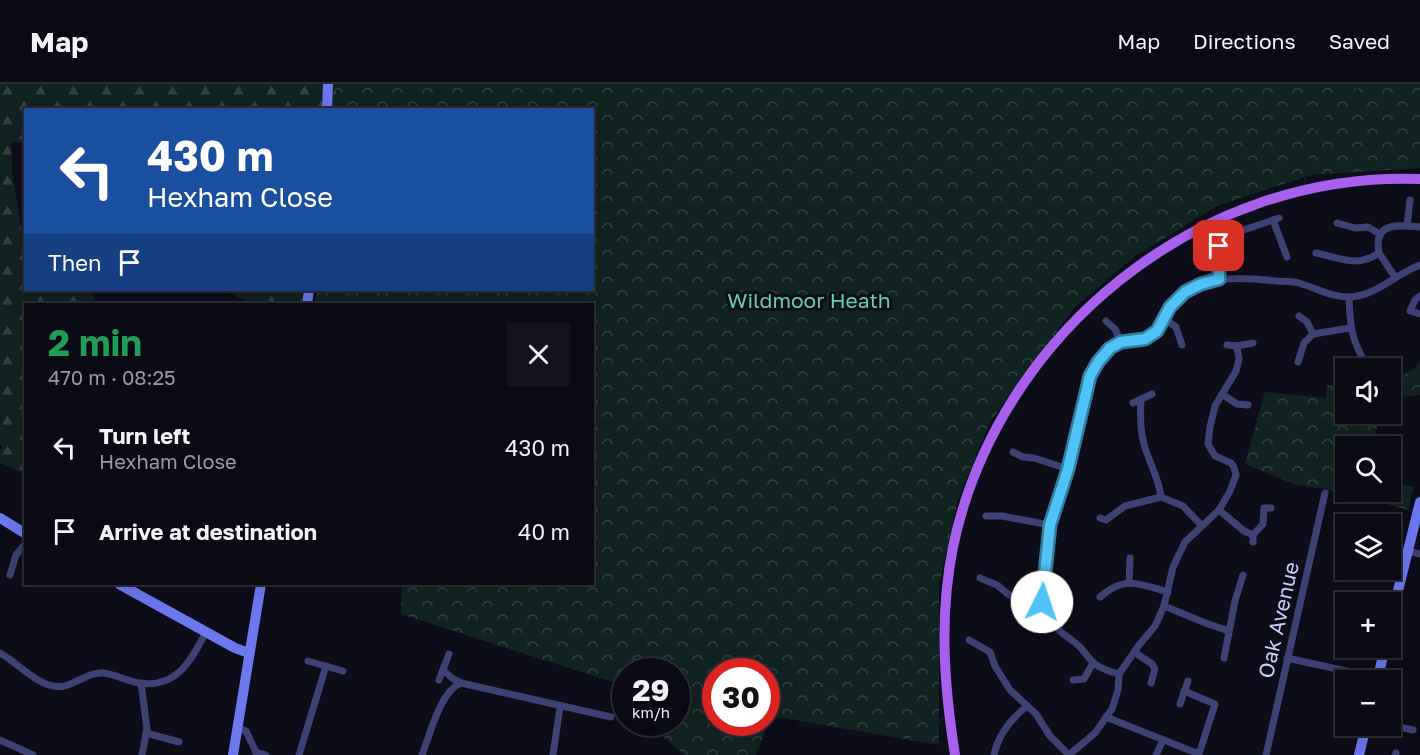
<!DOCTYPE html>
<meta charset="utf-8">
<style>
body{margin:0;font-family:"Golos Text",sans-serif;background:#13131d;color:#f1f3f6;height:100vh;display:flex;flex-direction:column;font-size:22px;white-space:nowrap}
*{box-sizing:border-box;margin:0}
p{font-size:20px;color:#999aa0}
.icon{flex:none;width:33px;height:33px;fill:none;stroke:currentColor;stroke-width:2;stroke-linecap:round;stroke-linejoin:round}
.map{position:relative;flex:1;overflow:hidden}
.panel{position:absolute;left:24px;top:219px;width:570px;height:282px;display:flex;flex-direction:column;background:#0a0a14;border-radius:0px;box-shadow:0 6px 24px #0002,0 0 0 2px #2a2b34}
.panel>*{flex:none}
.banner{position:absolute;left:24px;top:24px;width:570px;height:183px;border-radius:0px;box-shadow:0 6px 24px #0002,0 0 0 2px #2a2b34;background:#1a4fa0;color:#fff;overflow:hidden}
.buttons{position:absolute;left:1335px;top:274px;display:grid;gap:12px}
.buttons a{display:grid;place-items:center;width:66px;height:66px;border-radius:0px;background:#0a0a14;box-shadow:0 6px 24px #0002,0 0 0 2px #2a2b34;font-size:30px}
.speed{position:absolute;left:612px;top:574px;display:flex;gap:12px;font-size:30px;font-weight:700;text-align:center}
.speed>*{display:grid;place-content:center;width:78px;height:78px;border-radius:50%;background:#0a0a14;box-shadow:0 6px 24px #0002,0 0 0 2px #2a2b34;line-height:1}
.speed small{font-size:15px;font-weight:400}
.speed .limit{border:9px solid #d22;background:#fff;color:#111}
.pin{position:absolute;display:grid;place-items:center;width:51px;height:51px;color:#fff;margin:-26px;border-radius:12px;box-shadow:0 3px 9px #0006}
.me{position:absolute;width:66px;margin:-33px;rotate:4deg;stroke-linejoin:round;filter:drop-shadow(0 0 4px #0008)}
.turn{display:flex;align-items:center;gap:21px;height:126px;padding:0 24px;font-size:27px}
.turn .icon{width:78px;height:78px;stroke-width:2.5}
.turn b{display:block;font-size:42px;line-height:51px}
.then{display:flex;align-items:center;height:57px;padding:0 24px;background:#0003;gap:12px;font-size:22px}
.round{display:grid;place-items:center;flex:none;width:63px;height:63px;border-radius:0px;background:#13131d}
.headline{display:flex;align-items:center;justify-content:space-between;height:102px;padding:0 24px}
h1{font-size:36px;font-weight:700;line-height:45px;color:#1e9e55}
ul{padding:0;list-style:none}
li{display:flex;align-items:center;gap:18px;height:84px;padding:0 24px}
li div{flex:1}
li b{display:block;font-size:22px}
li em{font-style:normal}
header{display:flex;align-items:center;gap:36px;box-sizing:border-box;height:84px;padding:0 30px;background:#0a0a14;border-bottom:2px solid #2a2b34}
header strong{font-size:28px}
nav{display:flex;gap:33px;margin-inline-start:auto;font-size:21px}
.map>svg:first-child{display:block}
</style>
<header>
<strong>Map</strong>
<nav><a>Map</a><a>Directions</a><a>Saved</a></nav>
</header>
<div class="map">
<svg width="1420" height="671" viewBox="0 0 1420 671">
<defs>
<pattern id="forest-firs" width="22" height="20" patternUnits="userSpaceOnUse" patternTransform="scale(1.5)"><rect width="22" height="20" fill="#112320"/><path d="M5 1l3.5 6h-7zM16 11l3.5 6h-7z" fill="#324241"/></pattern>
<pattern id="park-crowns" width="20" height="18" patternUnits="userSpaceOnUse" patternTransform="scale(1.5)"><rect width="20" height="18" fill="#112320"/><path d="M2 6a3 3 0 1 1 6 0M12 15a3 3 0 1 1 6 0" fill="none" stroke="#324241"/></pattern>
</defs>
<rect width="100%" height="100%" fill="#0d0d1a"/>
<g fill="url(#forest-firs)">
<polygon points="0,0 572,0 522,26 26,26 25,59 11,58 12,87 25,167 26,206 91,206 95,215 91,220 26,220 25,390 0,379 0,367 2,362 0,360"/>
<polygon points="206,206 303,206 302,220 244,220 245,216 233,210"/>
</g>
<g fill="url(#park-crowns)" fill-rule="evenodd">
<path d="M336 0H1420V84L1311 91 1217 122 1134 173 1075 223 990 338 958 416 939 501V661L771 632 756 671H684L647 639H676V588H626L625 602 401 530 402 500H592V220H315L317 206H592V26L335 25ZM716 588H766V639H716Z"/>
<polygon points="1420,278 1420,311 1391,314 1391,296 1414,285"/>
<polygon points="1327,301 1345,302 1346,330 1382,330 1370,363 1346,363 1346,408 1390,408 1391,397 1414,403 1408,426 1350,410 1294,400 1245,380 1265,308 1326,314"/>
</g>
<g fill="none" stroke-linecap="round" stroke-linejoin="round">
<g stroke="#0d1f32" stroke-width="1.5">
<polyline points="1304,102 1311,51 1331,23 1364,0"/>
<polyline points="911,654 944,634"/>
</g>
<g stroke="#3d4173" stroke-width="7">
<polyline points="1273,136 1287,173"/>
<polyline points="1337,139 1355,144 1368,143 1380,150"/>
<polyline points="1407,142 1410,116"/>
<path d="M1316 169C1340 174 1357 184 1379 169 1373 138 1397 141 1420 143"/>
<polyline points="1379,169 1395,193"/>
<polyline points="1219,195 1219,162 1229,151 1279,134"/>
<polyline points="1420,212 1415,216 1410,227 1420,230"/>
<path d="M1349 213C1350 241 1351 257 1367 281"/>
<polyline points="1299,232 1307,238 1313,250"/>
<polyline points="1164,235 1176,243 1182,261"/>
<polyline points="1106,237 1115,245 1121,258"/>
<polyline points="1237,262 1253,259"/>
<polyline points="1298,278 1304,259 1313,250 1350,244"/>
<polyline points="1222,310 1237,320 1248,321"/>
<path d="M1141 315C1140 334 1140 353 1148 372 1153 386 1159 397 1161 413"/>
<polyline points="1133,319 1152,310"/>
<polyline points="1013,368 1023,373 1034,374 1068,385"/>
<polyline points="1219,426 1244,447 1253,451"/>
<polyline points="986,432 1002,432 1050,441"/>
<polyline points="1100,434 1106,436 1125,422 1161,413 1183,422 1202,442"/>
<polyline points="1253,458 1253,451 1263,440 1264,424 1271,424"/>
<polyline points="1408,467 1420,470"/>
<polyline points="10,491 16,471 26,459"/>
<polyline points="980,494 997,501 1009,511 1028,517 1043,518"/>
<polyline points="1129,499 1130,474"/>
<path d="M1100 513C1125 491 1139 500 1168 508"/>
<polyline points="1164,522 1208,540 1229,547"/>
<polyline points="969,556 990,568 995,582 1010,606 1036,630 1050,652 1069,671"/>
<polyline points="1134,568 1152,580 1155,585 1151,599"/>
<path d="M0 569C20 580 44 610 68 601 80 597 90 588 103 589 115 590 127 597 139 599 177 605 191 576 206 548"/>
<polyline points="1224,574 1235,517 1243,491"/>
<polyline points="1287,574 1378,594"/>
<polyline points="308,577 343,587"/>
<polyline points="443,586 452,594 461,599 611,633"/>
<path d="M1119 590C1111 588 1102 585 1095 580 1089 575 1085 568 1080 563 1068 552 1051 544 1045 528 1039 512 1046 461 1050 443 1054 424 1063 406 1068 387 1075 359 1083 300 1098 278 1105 267 1117 257 1130 256 1140 254 1147 255 1155 248 1169 237 1167 218 1188 206 1215 191 1247 194 1276 197 1284 198 1292 197 1299 199 1316 204 1332 214 1351 213 1377 211 1396 190 1420 181"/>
<polyline points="439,596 449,570"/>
<polyline points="1073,596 1084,595 1093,579"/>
<polyline points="141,599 147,645 142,671"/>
<polyline points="1180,620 1188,597"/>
<polyline points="1106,633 1199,670 1215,620 1184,607"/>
<polyline points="1390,641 1413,646"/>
<polyline points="238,644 246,647 256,668"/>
<polyline points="146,649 179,658"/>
<polyline points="0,656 33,671"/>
<polyline points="256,668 266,671"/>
<polyline points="299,671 326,582"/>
<path d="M422 671C430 651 440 607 461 599"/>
<polyline points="553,671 560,623"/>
<path d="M994 671C998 650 1011 635 1027 622"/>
<polyline points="1069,671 1095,649 1112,625 1118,606 1119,590 1139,561 1155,542 1164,522 1173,483 1185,458 1219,426 1230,407 1236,391 1234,383 1231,379 1215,372 1208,360 1210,343 1215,322 1236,287 1239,275 1237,262 1227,261"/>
<polyline points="1156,671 1163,656"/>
<polyline points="1266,671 1325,409"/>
<polyline points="1395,671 1396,669"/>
</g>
<g stroke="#6e78ee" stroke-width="10">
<polyline points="327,26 328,0"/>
<polyline points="307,220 309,206"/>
<polyline points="0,434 26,450"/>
<polyline points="119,500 235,564 249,569"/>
<polyline points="1390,539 1420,418"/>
<polyline points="1377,597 1385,564"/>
<polyline points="233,671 261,500"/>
<polyline points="1359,671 1366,642"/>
</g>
<path stroke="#a85fec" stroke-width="10" d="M955 671C944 601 939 533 953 463 998 249 1200 86 1420 95"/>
</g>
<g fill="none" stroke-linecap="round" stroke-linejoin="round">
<defs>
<polyline id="route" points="1042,518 1050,441 1068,385 1090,292 1098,278 1110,264 1121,258 1145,255 1157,247 1170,223 1185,208 1201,200 1219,195 1219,162"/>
</defs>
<use href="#route" stroke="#337fa1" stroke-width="15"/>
<use href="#route" stroke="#4fc3f7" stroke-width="10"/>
</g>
<g text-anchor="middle" stroke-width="6" stroke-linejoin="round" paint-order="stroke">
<g font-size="21" fill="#62cfa8" stroke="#0d0d1a">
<text x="809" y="224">Wildmoor Heath</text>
</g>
<g font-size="21" fill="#ccccf9" stroke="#0d0d1a">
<text transform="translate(1279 536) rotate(-77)" y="7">Oak Avenue</text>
</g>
</g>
</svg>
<div class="buttons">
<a><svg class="icon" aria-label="sound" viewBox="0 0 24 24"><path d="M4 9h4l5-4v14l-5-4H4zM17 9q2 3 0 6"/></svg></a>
<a><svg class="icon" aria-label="search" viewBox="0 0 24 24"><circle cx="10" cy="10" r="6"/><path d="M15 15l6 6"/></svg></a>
<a><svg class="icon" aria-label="layers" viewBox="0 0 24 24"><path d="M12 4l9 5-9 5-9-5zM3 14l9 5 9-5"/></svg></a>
<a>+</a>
<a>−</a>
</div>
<div class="speed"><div>29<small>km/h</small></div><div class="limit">30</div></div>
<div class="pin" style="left:1219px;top:162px;background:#d93025"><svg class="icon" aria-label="arrive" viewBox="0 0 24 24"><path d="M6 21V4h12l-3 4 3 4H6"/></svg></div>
<svg class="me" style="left:1042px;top:518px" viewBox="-20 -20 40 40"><circle r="19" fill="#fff"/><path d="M0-13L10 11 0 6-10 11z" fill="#4fc3f7"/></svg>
<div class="banner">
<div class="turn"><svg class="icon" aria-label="left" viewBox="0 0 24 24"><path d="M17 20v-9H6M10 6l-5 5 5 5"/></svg><div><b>430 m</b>Hexham Close</div></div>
<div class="then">Then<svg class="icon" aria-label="arrive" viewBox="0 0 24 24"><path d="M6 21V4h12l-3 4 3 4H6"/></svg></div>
</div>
<section class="panel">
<div class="headline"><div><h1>2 min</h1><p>470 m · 08:25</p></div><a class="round"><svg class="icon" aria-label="close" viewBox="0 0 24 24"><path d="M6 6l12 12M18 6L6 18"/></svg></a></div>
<ul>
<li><svg class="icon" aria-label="left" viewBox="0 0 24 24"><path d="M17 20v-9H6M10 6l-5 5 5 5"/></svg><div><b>Turn left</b><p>Hexham Close</p></div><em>430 m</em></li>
<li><svg class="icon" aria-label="arrive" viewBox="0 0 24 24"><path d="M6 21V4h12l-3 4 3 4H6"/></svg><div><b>Arrive at destination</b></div><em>40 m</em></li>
</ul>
</section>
</div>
